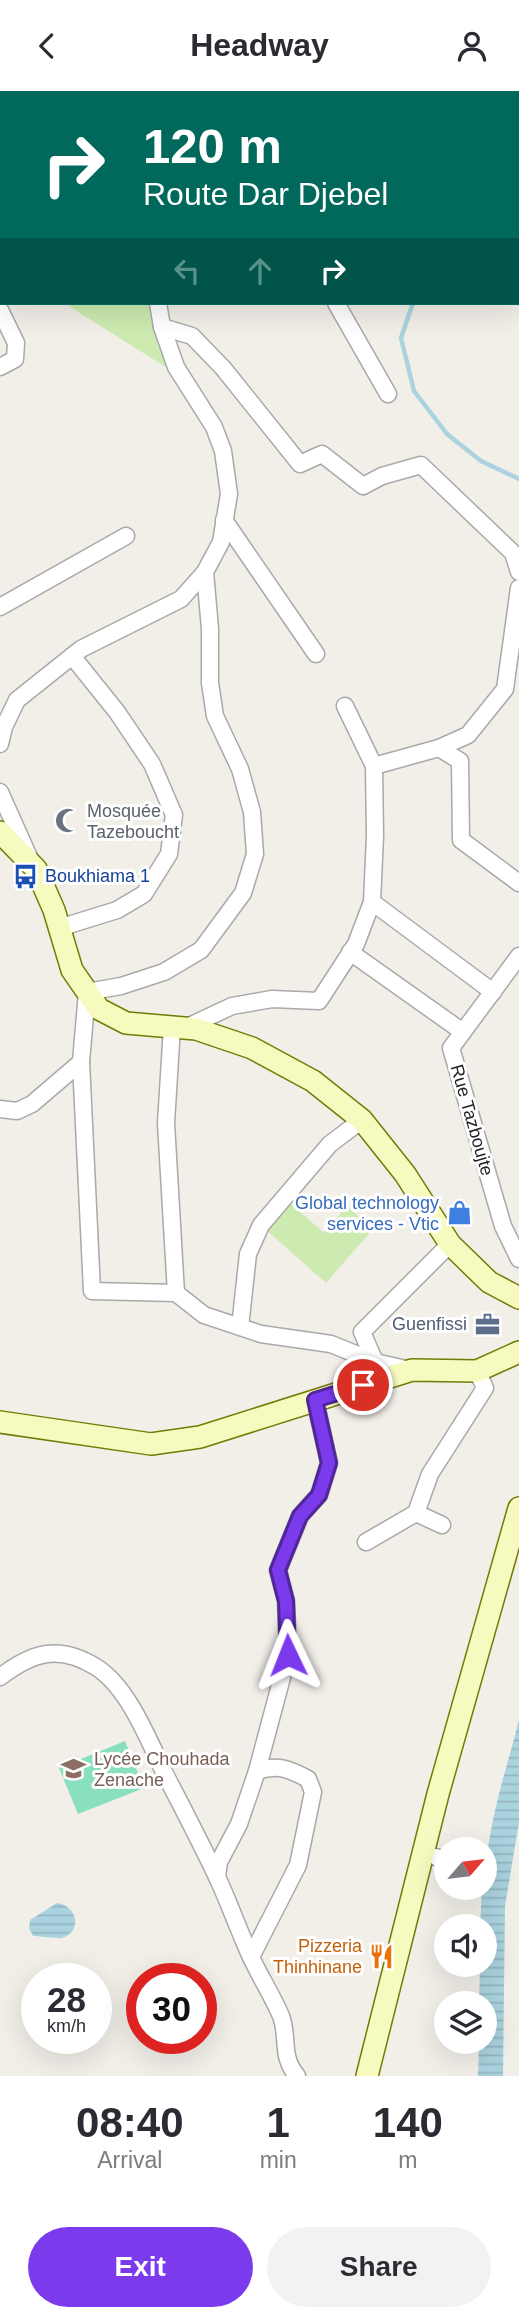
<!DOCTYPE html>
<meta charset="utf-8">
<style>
body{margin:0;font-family:Helvetica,sans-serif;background:#f2f2f3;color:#2b2b33;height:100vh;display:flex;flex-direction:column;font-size:26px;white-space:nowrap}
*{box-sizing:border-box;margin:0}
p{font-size:23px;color:#7c7c81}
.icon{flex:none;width:38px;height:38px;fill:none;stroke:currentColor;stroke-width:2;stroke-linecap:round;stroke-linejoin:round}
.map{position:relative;height:1985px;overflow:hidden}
.details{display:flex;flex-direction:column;background:#fff;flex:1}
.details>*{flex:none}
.hud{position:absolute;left:0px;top:0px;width:520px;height:214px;box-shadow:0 7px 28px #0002;background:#00695c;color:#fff;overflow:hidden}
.needle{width:46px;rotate:62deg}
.tools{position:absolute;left:434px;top:1746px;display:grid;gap:14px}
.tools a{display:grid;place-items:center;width:63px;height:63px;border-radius:50%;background:#fff;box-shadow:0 7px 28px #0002;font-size:35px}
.speed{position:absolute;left:21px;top:1872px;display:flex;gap:14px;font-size:35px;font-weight:700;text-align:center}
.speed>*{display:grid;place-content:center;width:91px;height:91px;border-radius:50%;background:#fff;box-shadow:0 7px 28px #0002;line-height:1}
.speed small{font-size:18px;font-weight:400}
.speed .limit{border:10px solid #d22;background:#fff;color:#111}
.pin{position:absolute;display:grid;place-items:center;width:60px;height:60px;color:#fff;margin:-30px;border:4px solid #fff;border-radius:50%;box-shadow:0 2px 7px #0007}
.me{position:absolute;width:77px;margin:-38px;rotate:358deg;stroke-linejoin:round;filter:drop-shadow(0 0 5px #0008)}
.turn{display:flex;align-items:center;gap:24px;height:147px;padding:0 28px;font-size:32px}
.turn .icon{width:91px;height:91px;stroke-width:2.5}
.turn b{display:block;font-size:49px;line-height:60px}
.lanes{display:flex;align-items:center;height:66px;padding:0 28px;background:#0003;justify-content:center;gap:35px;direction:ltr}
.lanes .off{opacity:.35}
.eta{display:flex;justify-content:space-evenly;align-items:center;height:119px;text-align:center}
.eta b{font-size:42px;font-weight:600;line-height:49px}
.primary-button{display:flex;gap:14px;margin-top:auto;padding:14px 28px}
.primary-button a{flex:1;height:80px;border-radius:42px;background:#7c3aed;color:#fff;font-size:28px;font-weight:600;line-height:80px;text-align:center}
.primary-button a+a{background:#f2f2f3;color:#2b2b33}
header{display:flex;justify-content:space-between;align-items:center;height:91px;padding:0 28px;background:#fff;font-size:32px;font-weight:600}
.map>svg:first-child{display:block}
</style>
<header><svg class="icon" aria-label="back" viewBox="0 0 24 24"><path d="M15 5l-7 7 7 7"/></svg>Headway<svg class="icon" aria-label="person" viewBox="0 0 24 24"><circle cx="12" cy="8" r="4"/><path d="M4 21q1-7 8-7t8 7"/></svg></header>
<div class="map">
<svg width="519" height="1985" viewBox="0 0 519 1985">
<defs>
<pattern id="water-rules" width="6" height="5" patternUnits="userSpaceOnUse" patternTransform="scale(1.75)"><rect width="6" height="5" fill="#aad3df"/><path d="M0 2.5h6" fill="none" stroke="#92b5bf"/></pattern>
</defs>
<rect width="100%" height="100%" fill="#f2efe9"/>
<g fill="#cdebb0">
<polygon points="0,0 151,0 151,2 2,2 2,149"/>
<polygon points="67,212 158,212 183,287 72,217"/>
<polygon points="289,1111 324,1142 347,1115 373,1138 326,1192 265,1138"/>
</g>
<polygon fill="#88e0be" points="125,1650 144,1697 78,1723 59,1677"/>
<g fill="url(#water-rules)">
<path d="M519 1629V1731L505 1815 503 1985H478L479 1951H485V1913H479L480 1874H485V1836H480L482 1797H485C485 1740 505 1684 519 1629Z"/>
<path d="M57 1812C76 1814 84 1840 62 1847 60 1848 37 1845 33 1845L29 1837 30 1829Z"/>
</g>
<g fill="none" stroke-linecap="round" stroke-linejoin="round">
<g stroke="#aad3df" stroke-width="4.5">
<polyline points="455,0 456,2"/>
<polyline points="413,212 401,247 414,300 447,343 481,370 519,388"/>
</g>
<defs>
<g id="street">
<polyline points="257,0 257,2"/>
<polyline points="336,212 388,303"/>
<polyline points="0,219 16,252 15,268 0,276"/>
<polyline points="162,236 192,245 223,277 300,373 322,363 363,395 382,385 421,374 513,462 519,481"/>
<polyline points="224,429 316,563"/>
<polyline points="0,516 126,445"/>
<polyline points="0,653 4,636 17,609 81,558 181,508 205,481 221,451 229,403 223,360 214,336 176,276 162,236 158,212"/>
<polyline points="439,657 468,644 505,598 519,497"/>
<polyline points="374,675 439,657 460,670 461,749 519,792"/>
<polyline points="0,701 29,766"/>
<polyline points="372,811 493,901"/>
<polyline points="59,837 117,819 144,803 169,763 174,724 152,673 117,621 72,565"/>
<polyline points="350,861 463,941"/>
<polyline points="519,865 451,957 503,1135 519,1168"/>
<polyline points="172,936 166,1032 176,1202 204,1224 261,1243 331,1253 375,1271 410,1279"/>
<polyline points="185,937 232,915 272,908 319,910 356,853 372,811 375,745 374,675 345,615"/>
<polyline points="0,1018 17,1020 32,1013 81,971"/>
<polyline points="176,1202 92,1200 81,971 87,901 121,895 164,881 201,859 243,802 255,763 252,721 240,678 215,625 210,592 210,538 205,481"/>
<polyline points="240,1236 248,1163 261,1134 330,1053 362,1029"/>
<polyline points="375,1271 362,1241 450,1153"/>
<polyline points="416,1422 442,1434"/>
<polyline points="366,1451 416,1422 430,1383 485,1297 477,1280"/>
<path d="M0 1586C33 1561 59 1553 96 1576 128 1596 148 1648 164 1681 182 1716 200 1750 217 1786 229 1811 238 1838 250 1864 259 1884 272 1904 281 1925 289 1946 280 1965 297 1985"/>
<polyline points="257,1680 288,1564 286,1510 278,1479 300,1425 319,1404 329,1372 315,1309"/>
<polyline points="436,1766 445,1770"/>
<path d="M217 1786 219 1771 239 1733 257 1680C278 1673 289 1678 308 1688L313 1701 298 1774 251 1866"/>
</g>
<g id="secondary">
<polyline points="0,741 36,778 54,819 72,879 99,918 126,932 196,938 252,957 313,990 362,1029 405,1083 450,1153 489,1191 519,1207"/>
<polyline points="0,1331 151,1353 200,1346 412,1279 477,1280 519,1261"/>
<polyline points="367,1985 438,1703 519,1417"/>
</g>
</defs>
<use href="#street" stroke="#a9a9a9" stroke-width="19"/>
<use href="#secondary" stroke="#707d05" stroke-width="24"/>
<use href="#street" stroke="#fff" stroke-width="16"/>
<use href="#secondary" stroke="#f7fabf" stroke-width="21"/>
</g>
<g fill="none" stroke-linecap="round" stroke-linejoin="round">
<defs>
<polyline id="route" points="288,1564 286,1510 278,1479 300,1425 319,1404 329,1372 315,1309 363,1294"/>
</defs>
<use href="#route" stroke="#51269a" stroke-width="18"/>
<use href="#route" stroke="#7c3aed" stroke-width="12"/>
</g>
<defs>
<symbol id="mosque-bare" viewBox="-9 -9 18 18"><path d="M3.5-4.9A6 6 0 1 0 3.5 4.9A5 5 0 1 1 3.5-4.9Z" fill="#6b7280" stroke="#fff" stroke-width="2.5" paint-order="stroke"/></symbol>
<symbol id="bus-bare" viewBox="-9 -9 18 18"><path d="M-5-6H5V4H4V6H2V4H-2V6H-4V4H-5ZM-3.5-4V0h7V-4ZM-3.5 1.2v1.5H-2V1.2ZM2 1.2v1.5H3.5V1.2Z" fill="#1a4fb4" stroke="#fff" stroke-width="2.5" paint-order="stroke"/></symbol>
<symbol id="shop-bare" viewBox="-9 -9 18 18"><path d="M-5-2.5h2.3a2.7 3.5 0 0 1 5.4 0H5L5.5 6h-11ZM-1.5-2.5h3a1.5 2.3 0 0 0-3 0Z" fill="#3f7fe0" stroke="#fff" stroke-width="2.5" paint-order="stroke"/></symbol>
<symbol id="office-bare" viewBox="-9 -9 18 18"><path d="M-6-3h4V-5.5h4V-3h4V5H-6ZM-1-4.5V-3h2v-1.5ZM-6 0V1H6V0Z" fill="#5c6f8a" stroke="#fff" stroke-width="2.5" paint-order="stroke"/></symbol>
<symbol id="school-bare" viewBox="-9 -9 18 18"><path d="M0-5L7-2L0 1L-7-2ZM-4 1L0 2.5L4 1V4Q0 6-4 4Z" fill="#8d6e63" stroke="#fff" stroke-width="2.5" paint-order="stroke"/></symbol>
<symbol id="restaurant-bare" viewBox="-9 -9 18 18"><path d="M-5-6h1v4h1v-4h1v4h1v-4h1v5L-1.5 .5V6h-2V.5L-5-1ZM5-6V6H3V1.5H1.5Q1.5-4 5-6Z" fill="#e8710a" stroke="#fff" stroke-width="2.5" paint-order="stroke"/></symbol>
</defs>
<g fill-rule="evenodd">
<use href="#mosque-bare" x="50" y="712" width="35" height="35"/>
<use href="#bus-bare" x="8" y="768" width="35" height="35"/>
<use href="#shop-bare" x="442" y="1104" width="35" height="35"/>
<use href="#office-bare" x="470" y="1216" width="35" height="35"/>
<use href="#school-bare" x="56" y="1660" width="35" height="35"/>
<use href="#restaurant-bare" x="364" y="1848" width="35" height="35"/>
</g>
<g text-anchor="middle" stroke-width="6" stroke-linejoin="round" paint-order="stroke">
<g font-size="18" fill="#5b616d" stroke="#fff" text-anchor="start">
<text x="87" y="726">Mosquée<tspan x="87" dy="21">Tazeboucht</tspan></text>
</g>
<g font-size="18" fill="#164399" stroke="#fff" text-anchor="start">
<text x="45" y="791">Boukhiama 1</text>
</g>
<g font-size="18" fill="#222" stroke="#fff">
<text transform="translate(472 1029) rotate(74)" y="6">Rue Tazboujte</text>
</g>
<g font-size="18" fill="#366cbe" stroke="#fff" text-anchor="end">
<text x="439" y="1118">Global technology<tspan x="439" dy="21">services - Vtic</tspan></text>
</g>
<g font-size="18" fill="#4e5e75" stroke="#fff" text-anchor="end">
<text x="467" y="1239">Guenfissi</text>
</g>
<g font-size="18" fill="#785e54" stroke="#fff" text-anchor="start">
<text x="94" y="1674">Lycée Chouhada<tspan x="94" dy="21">Zenache</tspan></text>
</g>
<g font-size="18" fill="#c56008" stroke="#fff" text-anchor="end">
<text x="362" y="1861">Pizzeria<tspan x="362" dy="21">Thinhinane</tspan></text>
</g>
</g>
</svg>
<div class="tools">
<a><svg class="needle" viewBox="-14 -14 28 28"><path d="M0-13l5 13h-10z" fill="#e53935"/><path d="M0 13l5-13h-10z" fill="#7c7c81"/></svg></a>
<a><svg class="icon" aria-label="sound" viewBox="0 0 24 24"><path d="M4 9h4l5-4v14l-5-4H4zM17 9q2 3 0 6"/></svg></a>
<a><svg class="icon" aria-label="layers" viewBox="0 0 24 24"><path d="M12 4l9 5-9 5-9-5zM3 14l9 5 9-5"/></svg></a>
</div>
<div class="speed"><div>28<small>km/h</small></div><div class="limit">30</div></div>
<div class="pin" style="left:363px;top:1294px;background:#d93025"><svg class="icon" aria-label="arrive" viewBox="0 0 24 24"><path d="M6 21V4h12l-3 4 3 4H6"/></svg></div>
<svg class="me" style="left:288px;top:1564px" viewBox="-20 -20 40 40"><path d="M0-17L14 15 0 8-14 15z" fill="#7c3aed" stroke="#fff" stroke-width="4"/></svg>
<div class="hud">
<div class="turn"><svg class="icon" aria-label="right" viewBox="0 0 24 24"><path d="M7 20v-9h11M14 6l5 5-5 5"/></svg><div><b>120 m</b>Route Dar Djebel</div></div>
<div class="lanes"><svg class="icon off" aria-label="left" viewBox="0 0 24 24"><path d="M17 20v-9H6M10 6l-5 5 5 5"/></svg><svg class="icon off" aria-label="ahead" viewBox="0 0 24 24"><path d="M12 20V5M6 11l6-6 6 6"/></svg><svg class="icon" aria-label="right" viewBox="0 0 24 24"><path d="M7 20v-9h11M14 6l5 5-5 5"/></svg></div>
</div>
</div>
<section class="details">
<div class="eta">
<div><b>08:40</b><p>Arrival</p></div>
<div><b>1</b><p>min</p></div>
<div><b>140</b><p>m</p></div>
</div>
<div class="primary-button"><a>Exit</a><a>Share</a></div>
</section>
